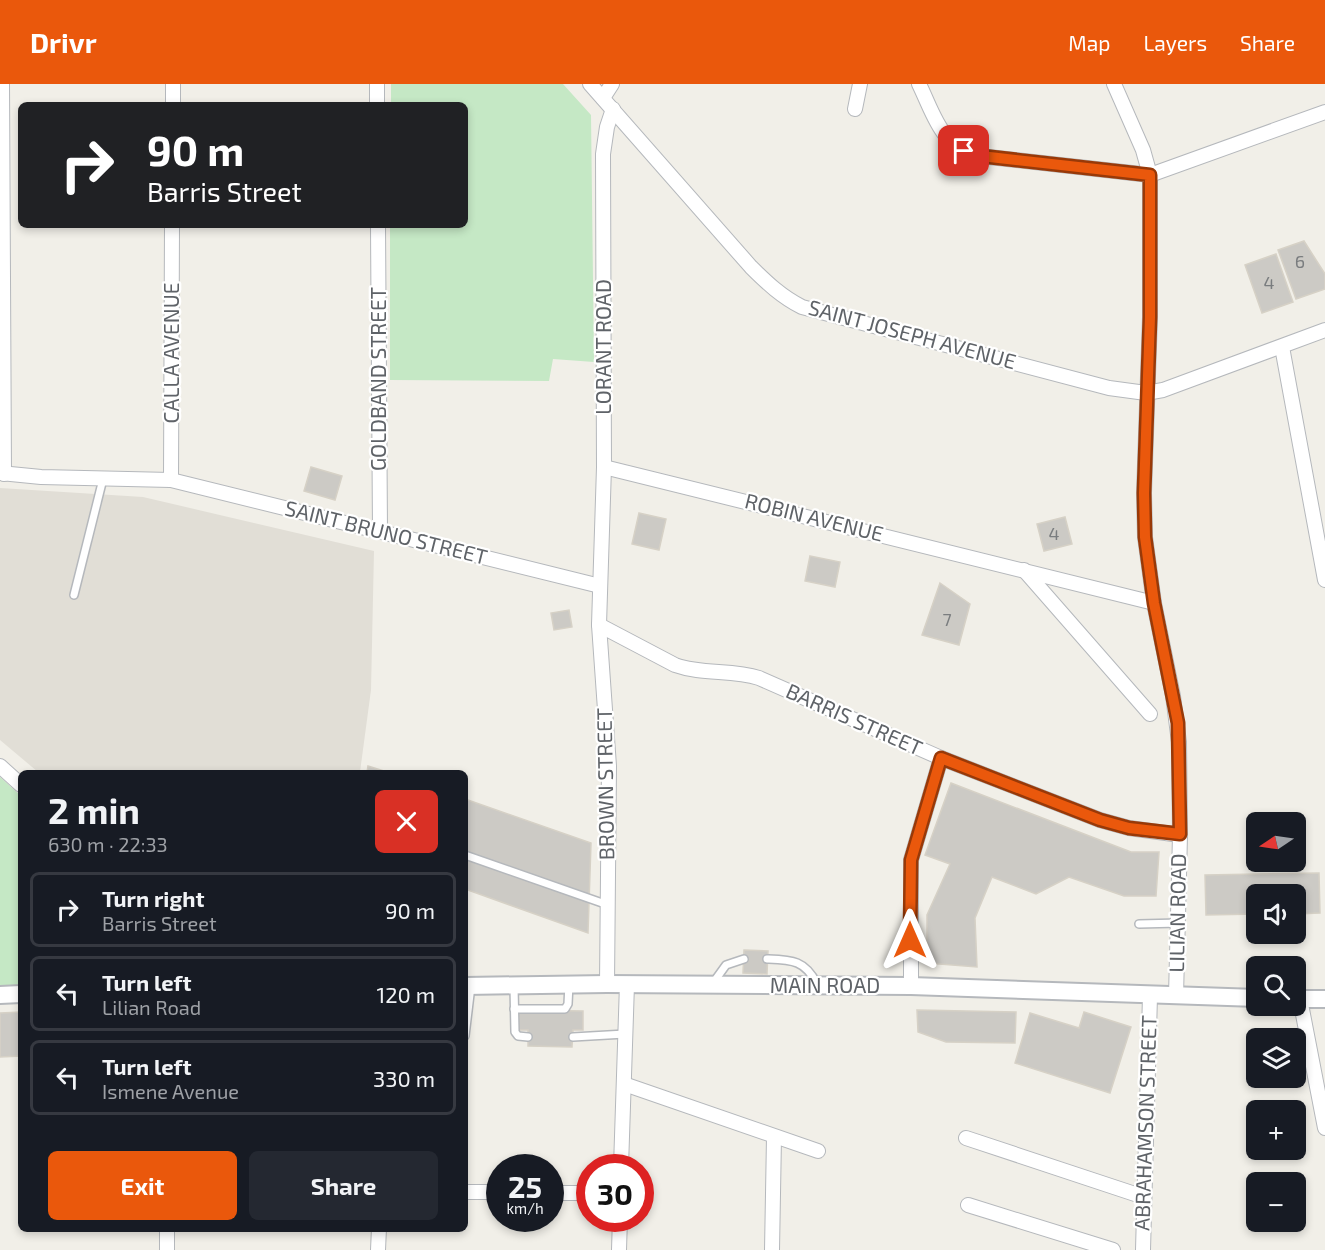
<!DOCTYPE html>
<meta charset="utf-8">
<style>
body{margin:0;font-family:"Exo 2",sans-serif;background:#242831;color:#f1f3f6;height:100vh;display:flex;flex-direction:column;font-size:22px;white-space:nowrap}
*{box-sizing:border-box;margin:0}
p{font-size:20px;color:#9ea1a6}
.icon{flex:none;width:33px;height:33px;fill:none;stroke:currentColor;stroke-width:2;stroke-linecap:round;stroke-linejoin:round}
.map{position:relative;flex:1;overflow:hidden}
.details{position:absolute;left:18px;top:686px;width:450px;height:462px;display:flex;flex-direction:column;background:#171b24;border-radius:9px;box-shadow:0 3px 9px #0003}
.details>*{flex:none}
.top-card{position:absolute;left:18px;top:18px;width:450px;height:126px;border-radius:9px;box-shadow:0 3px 9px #0003;background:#202124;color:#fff;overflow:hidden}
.needle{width:39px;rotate:257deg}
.tools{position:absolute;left:1246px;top:728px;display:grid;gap:12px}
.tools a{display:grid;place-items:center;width:60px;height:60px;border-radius:9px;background:#171b24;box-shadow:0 3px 9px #0003;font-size:30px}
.speed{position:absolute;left:486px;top:1070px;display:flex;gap:12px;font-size:30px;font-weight:700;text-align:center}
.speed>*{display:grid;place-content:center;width:78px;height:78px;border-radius:50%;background:#171b24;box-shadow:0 3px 9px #0003;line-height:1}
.speed small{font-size:15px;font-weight:400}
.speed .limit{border:9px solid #d22;background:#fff;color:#111}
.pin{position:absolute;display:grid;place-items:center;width:51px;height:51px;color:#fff;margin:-26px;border-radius:12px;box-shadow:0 3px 9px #0006}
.me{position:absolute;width:66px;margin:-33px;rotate:0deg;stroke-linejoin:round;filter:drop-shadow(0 0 4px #0008)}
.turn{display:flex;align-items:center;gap:21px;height:126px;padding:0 30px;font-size:27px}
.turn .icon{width:78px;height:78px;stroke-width:2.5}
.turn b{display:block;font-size:42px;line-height:51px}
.round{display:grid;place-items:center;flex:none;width:63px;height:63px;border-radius:9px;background:#242831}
.summary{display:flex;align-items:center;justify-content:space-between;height:102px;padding:0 30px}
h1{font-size:36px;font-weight:700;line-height:45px}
.primary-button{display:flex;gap:12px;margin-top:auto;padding:12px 30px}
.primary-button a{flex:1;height:69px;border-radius:9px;background:#ea580c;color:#fff;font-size:24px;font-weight:700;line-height:69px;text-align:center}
.primary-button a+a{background:#242831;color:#f1f3f6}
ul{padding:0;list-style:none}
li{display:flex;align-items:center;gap:18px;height:75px;margin:0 12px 9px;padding:0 18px;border:3px solid #363941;border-radius:9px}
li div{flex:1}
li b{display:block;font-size:22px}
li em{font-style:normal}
header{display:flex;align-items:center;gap:36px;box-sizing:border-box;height:84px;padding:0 30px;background:#ea580c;color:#fff}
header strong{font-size:28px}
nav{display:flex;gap:33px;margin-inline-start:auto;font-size:21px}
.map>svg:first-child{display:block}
</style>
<header>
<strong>Drivr</strong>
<nav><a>Map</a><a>Layers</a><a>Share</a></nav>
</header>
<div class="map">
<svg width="1325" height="1166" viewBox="0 0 1325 1166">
<rect width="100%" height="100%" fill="#f1efe8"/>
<polygon fill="#e1ded6" points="0,404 143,413 374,467 371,606 360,688 38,688 0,656"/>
<g fill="#c5e8c5">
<polygon points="391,0 563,0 591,31 594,278 553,275 549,297 390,296 390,141 465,141 465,21 391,21"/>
<polygon points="0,693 21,712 21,901 0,901"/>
</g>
<g fill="#cccac5" stroke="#d6d1c6" stroke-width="1.5">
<polygon points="1304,157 1325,190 1325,205 1296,215 1278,166"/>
<polygon points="1276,170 1293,218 1262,229 1245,181"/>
<polygon points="311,383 342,392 335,416 304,407"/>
<polygon points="639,429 666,435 659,466 632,460"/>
<polygon points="1065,433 1072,460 1044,467 1037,440"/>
<polygon points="810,472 840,478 835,503 805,497"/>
<polygon points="940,499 970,520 959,561 922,551"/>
<polygon points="569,526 572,543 554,546 551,529"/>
<polygon points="368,682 387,688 367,688"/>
<polygon points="951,699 1131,768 1159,768 1156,812 1124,812 1069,793 1036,810 992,793 975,834 977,883 927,879 927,831 950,780 925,771"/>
<polygon points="465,715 591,759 588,849 465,805"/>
<polygon points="1319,789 1320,829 1296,830 1296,810 1257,810 1257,830 1206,831 1205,791"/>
<polygon points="744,866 768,867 767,890 743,889"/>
<polygon points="519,926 583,927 583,946 573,946 572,963 528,962 528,946 519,946"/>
<polygon points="917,926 1016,928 1015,959 946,958 918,948"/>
<polygon points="21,928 21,972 0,973 0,929"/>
<polygon points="1084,928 1131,943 1110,1009 1015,979 1030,929 1079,944"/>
</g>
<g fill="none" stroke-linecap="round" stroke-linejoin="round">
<defs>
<g id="service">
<polyline points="74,511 103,395"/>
<polyline points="465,771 608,821"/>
<polyline points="1139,840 1179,839"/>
<path d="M767 875C792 876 805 876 817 900"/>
<polyline points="713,899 726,881 744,875"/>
<polyline points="514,903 515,948 518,952 528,953"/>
<polyline points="514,925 565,925 568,920 569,900"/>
<polyline points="465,952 471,902"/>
<polyline points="573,953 625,950"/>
</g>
<g id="minor">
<polyline points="2,0 4,390"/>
<polyline points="377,0 377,21"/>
<path d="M590 0 751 183C767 199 782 213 802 223L1109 304 1146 309 1163 306 1325 246"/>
<path d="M919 0C936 35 940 61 980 72L1150 91 1325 28"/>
<polyline points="1114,0 1143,66 1150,91 1150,233 1144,409 1145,453 1154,519 1173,612 1179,658 1180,751 1176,912"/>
<polyline points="603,14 612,0"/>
<polyline points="173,21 173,0"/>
<polyline points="855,25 860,0"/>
<polyline points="378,141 380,448"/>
<polyline points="1282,263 1325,496"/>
<polyline points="604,383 1154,519"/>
<polyline points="0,389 41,393 171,396 600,502"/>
<polyline points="171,396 172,141"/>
<polyline points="1024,486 1150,630"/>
<path d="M599 541 675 581C703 591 732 585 759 594L941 674 1100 736 1129 744 1180 751"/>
<polyline points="0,682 21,701"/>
<polyline points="607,900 609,682 599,541 604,383 603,70 607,43 613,25"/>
<polyline points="911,902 911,776 941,674"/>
<polyline points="1300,915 1325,1044"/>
<polyline points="624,1000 818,1067"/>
<polyline points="966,1054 1144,1113"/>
<polyline points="621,1083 627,900"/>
<polyline points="465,1108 500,1108"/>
<polyline points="550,1109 590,1109"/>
<polyline points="968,1121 1113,1166"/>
<polyline points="167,1144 167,1166"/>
<polyline points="378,1166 379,1144"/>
<polyline points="619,1166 620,1134"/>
<polyline points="772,1166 774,1053"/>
<polyline points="1143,1166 1150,912"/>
</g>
<g id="tertiary">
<polyline points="465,902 607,900 911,902 1257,914"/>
<polyline points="0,911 21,910"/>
<polyline points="1296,915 1325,915"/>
</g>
</defs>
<use href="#service" stroke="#b5b8bc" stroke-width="10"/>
<use href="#minor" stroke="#b5b8bc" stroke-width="16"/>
<use href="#tertiary" stroke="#b5b8bc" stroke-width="20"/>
<use href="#service" stroke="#fff" stroke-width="7"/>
<use href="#minor" stroke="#fff" stroke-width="14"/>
<use href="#tertiary" stroke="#fff" stroke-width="16"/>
</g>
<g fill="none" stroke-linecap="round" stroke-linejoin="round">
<defs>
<polyline id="route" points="910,856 911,776 941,674 1100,736 1129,744 1180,750 1178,639 1154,519 1145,453 1144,409 1150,233 1150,91 981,72 964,67"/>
</defs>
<use href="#route" stroke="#983908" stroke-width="15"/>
<use href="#route" stroke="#ea580c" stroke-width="10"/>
</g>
<g text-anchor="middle" stroke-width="4.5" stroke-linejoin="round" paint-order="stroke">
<g font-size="18" fill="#7a7d7f">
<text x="1300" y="184">6</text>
<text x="1269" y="205">4</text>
<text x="1054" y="456">4</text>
<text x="947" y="542">7</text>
</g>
<g font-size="21" fill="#5f6368" stroke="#fff">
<text transform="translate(912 251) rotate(15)" y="7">SAINT JOSEPH AVENUE</text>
<text transform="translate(604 263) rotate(-90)" y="7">LORANT ROAD</text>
<text transform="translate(172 269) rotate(-90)" y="7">CALLA AVENUE</text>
<text transform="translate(379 295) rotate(-90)" y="7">GOLDBAND STREET</text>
<text transform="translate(814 434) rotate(14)" y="7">ROBIN AVENUE</text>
<text transform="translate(386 449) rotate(14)" y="7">SAINT BRUNO STREET</text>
<text transform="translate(854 636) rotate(24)" y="7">BARRIS STREET</text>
<text transform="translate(606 700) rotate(-91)" y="7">BROWN STREET</text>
<text transform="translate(1178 829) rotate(-89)" y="7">LILIAN ROAD</text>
<text x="825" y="909">MAIN ROAD</text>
<text transform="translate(1146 1039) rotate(-88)" y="7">ABRAHAMSON STREET</text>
</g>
</g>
</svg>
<div class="tools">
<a><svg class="needle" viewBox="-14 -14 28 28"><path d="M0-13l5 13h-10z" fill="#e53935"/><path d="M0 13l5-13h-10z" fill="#9ea1a6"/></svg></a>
<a><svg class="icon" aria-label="sound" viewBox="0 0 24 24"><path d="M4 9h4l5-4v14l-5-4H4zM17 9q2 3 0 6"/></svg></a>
<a><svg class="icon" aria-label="search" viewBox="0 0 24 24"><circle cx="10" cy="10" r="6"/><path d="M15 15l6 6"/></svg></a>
<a><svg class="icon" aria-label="layers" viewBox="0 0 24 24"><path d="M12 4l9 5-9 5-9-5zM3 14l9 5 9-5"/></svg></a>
<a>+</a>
<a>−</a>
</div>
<div class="speed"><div>25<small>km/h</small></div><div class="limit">30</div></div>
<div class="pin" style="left:964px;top:67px;background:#d93025"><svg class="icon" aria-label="arrive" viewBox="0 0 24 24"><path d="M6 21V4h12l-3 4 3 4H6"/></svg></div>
<svg class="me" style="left:910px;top:856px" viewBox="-20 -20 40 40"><path d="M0-17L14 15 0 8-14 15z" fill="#ea580c" stroke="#fff" stroke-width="4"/></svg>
<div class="top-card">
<div class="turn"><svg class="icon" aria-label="right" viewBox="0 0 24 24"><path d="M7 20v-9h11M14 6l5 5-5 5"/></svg><div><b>90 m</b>Barris Street</div></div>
</div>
<section class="details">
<div class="summary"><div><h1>2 min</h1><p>630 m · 22:33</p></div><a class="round" style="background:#d93025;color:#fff"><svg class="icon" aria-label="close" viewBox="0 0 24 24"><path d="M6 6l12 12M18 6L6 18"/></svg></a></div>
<ul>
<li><svg class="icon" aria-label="right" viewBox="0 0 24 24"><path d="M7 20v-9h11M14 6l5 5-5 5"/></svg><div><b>Turn right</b><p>Barris Street</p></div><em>90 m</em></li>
<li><svg class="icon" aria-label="left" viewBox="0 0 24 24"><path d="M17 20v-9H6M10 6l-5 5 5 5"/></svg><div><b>Turn left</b><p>Lilian Road</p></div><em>120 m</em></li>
<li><svg class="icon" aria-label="left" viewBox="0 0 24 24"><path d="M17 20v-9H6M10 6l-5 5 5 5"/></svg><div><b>Turn left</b><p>Ismene Avenue</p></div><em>330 m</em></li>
</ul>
<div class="primary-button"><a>Exit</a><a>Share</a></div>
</section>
</div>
